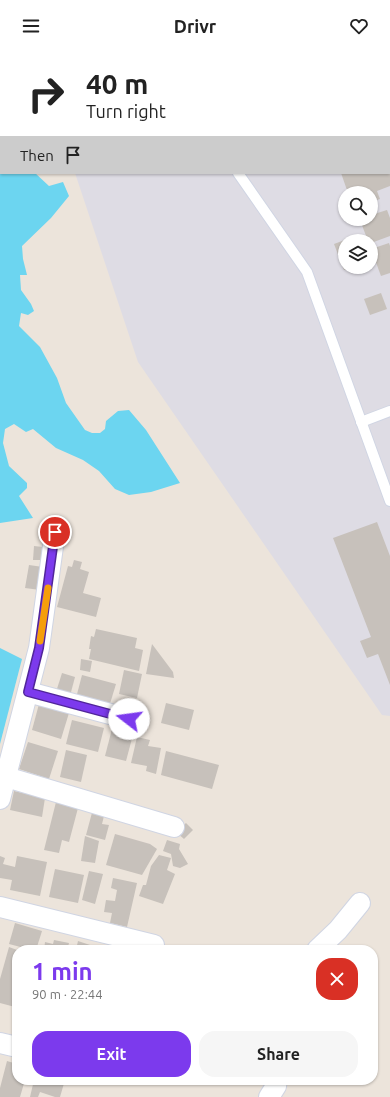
<!DOCTYPE html>
<meta charset="utf-8">
<style>
body{margin:0;font-family:Ubuntu,sans-serif;background:#f6f6f6;color:#222;height:100vh;display:flex;flex-direction:column;font-size:15px;white-space:nowrap}
*{box-sizing:border-box;margin:0}
p{font-size:13px;color:#767676}
.icon{flex:none;width:22px;height:22px;fill:none;stroke:currentColor;stroke-width:2;stroke-linecap:round;stroke-linejoin:round}
.map{position:relative;flex:1;overflow:hidden}
.details{position:absolute;left:12px;top:893px;width:366px;height:140px;display:flex;flex-direction:column;background:#fff;border-radius:16px;box-shadow:0 1px 3px #0004}
.details>*{flex:none}
.top-card{position:absolute;left:0px;top:0px;width:390px;height:122px;box-shadow:0 1px 3px #0004;background:#fff;color:#222;overflow:hidden}
.fabs{position:absolute;left:338px;top:134px;display:grid;gap:8px}
.fabs a{display:grid;place-items:center;width:40px;height:40px;border-radius:50%;background:#fff;box-shadow:0 1px 3px #0004;font-size:20px}
.pin{position:absolute;display:grid;place-items:center;width:34px;height:34px;color:#fff;margin:-17px;border:2px solid #fff;border-radius:50%;box-shadow:0 1px 4px #0007}
.me{position:absolute;width:44px;margin:-22px;rotate:285deg;stroke-linejoin:round;filter:drop-shadow(0 0 3px #0008)}
.turn{display:flex;align-items:center;gap:14px;height:84px;padding:0 20px;font-size:18px}
.turn .icon{width:52px;height:52px;stroke-width:2.5}
.turn b{display:block;font-size:28px;line-height:34px}
.then{display:flex;align-items:center;height:38px;padding:0 20px;background:#0003;gap:8px;font-size:15px}
.round{display:grid;place-items:center;flex:none;width:42px;height:42px;border-radius:16px;background:#f6f6f6}
.headline{display:flex;align-items:center;justify-content:space-between;height:68px;padding:0 20px}
h1{font-size:24px;font-weight:700;line-height:30px;color:#7c3aed}
.button{display:flex;gap:8px;margin-top:auto;padding:8px 20px}
.button a{flex:1;height:46px;border-radius:16px;background:#7c3aed;color:#fff;font-size:16px;font-weight:700;line-height:46px;text-align:center}
.button a+a{background:#f6f6f6;color:#222}
header{display:flex;justify-content:space-between;align-items:center;height:52px;padding:0 20px;background:#fff;font-size:18px;font-weight:700}
.map>svg:first-child{display:block}
</style>
<header><svg class="icon" aria-label="menu" viewBox="0 0 24 24"><path d="M4 6h16M4 12h16M4 18h16"/></svg>Drivr<svg class="icon" aria-label="heart" viewBox="0 0 24 24"><path d="M12 20l-8-8c-3-5 5-10 8-4 3-6 11-1 8 4z"/></svg></header>
<div class="map">
<svg width="390" height="1045" viewBox="0 0 390 1045">
<rect width="100%" height="100%" fill="#ece4db"/>
<path fill="#dedce4" fill-rule="evenodd" d="M125 0H390V664L382 663 138 310 75 121H389V1H122ZM345 141H371V167H345ZM345 189H371V215H345Z"/>
<g fill="#6cd5f0">
<polygon points="0,0 18,0 1,1 1,121 35,121 49,134 63,130 69,144 51,166 22,194 23,207 27,223 20,223 21,238 31,252 34,259 28,263 21,261 19,274 40,295 57,326 66,351 85,378 92,381 100,381 105,377 106,369 118,359 129,358 146,378 180,431 151,440 129,443 115,437 99,419 83,408 56,396 33,377 26,380 14,372 5,377 3,391 9,414 27,431 27,436 19,444 33,466 0,471"/>
<polygon points="0,596 22,607 0,692"/>
</g>
<g fill="#c7c1bb">
<polygon points="341,121 390,121 390,134 377,139 380,147 371,150 371,141 348,141"/>
<polygon points="387,158 390,166 390,184 371,191 371,189 368,189 360,168 371,167 371,163"/>
<polygon points="350,186 351,189 345,189 345,215 352,215 344,218 334,192"/>
<polygon points="389,191 390,194 390,221 381,224 371,197"/>
<polygon points="381,241 387,257 370,263 364,247"/>
<polygon points="377,470 390,504 390,633 378,602 367,606 360,589 371,585 333,486"/>
<polygon points="34,494 43,495 42,508 33,508"/>
<polygon points="74,508 82,510 80,517 89,520 83,541 101,546 96,565 57,555 68,514 72,515"/>
<polygon points="29,513 43,515 40,538 25,536"/>
<polygon points="96,577 137,586 135,596 143,598 139,619 89,607 91,597 89,597 91,584 94,585"/>
<polygon points="152,592 173,620 174,626 146,622"/>
<polygon points="81,607 92,609 90,620 80,618"/>
<polygon points="124,618 142,622 137,646 119,642"/>
<polygon points="62,621 75,625 70,644 56,640"/>
<polygon points="82,623 116,632 109,655 76,646"/>
<polygon points="166,651 194,658 189,678 161,671"/>
<polygon points="39,652 69,661 61,687 32,678"/>
<polygon points="72,668 104,676 98,700 66,692"/>
<polygon points="113,673 134,679 126,709 105,704"/>
<polygon points="137,685 150,688 148,694 161,696 156,722 146,719 147,714 131,711"/>
<polygon points="28,690 58,699 49,727 19,717"/>
<polygon points="66,698 87,703 81,730 60,725"/>
<polygon points="166,699 219,713 212,737 161,723"/>
<polygon points="14,739 45,746 42,765 10,758"/>
<polygon points="56,750 78,756 69,790 62,788 59,801 44,798"/>
<polygon points="93,757 105,760 102,772 109,773 105,788 86,783"/>
<polygon points="186,771 193,778 184,787 176,780"/>
<polygon points="115,782 150,792 157,797 142,823 106,813"/>
<polygon points="85,784 99,789 95,811 81,809"/>
<polygon points="167,788 180,792 179,797 188,812 180,816 173,814 171,802 163,799"/>
<polygon points="159,803 171,806 167,818 175,822 163,852 139,844 143,833 146,833 151,814"/>
<polygon points="0,804 5,806 3,812 15,815 17,804 47,810 40,844 10,838 12,828 0,826"/>
<polygon points="55,817 84,823 78,851 49,845"/>
<polygon points="89,819 103,822 95,852 82,848"/>
<polygon points="113,826 137,831 127,875 110,871 112,861 104,860 106,848 115,849 117,838 111,836"/>
<polygon points="15,871 42,879 36,898 32,898 9,892"/>
<polygon points="54,888 69,891 67,898 44,898 45,890 53,892"/>
<polygon points="78,889 99,896 98,898 76,898"/>
<polygon points="111,894 126,897 126,898 110,898"/>
<polygon points="9,895 17,898 17,946 15,955 0,951 0,927"/>
<polygon points="7,1009 17,1012 17,1028 25,1028 20,1045 0,1045 0,1036"/>
<polygon points="34,1028 65,1028 60,1045 55,1045 40,1040 38,1045 30,1045"/>
</g>
<g fill="none" stroke-linecap="round" stroke-linejoin="round">
<defs>
<g id="service">
<polyline points="313,1 315,0"/>
<polyline points="238,121 307,220 390,449"/>
<polyline points="361,370 390,359"/>
</g>
<g id="minor">
<polyline points="28,640 129,667"/>
<polyline points="6,725 174,775"/>
<polyline points="0,747 39,596 55,480"/>
<polyline points="0,855 154,893 153,898"/>
<polyline points="317,898 338,878 360,851"/>
<polyline points="0,991 17,995"/>
<polyline points="269,1045 276,1034 277,1028"/>
</g>
</defs>
<use href="#service" stroke="#d0d5e3" stroke-width="12"/>
<use href="#minor" stroke="#d0d5e3" stroke-width="22"/>
<use href="#service" stroke="#fff" stroke-width="10"/>
<use href="#minor" stroke="#fff" stroke-width="20"/>
</g>
<g fill="none" stroke-linecap="round" stroke-linejoin="round">
<defs>
<polyline id="route" points="55,480 39,596 28,640 129,667"/>
</defs>
<use href="#route" stroke="#51269a" stroke-width="10"/>
<use href="#route" stroke="#7c3aed" stroke-width="7"/>
<polyline stroke="#f59e0b" stroke-width="7" points="40,589 48,536"/>
</g>
</svg>
<div class="fabs">
<a><svg class="icon" aria-label="search" viewBox="0 0 24 24"><circle cx="10" cy="10" r="6"/><path d="M15 15l6 6"/></svg></a>
<a><svg class="icon" aria-label="layers" viewBox="0 0 24 24"><path d="M12 4l9 5-9 5-9-5zM3 14l9 5 9-5"/></svg></a>
</div>
<div class="pin" style="left:55px;top:480px;background:#d93025"><svg class="icon" aria-label="arrive" viewBox="0 0 24 24"><path d="M6 21V4h12l-3 4 3 4H6"/></svg></div>
<svg class="me" style="left:129px;top:667px" viewBox="-20 -20 40 40"><circle r="19" fill="#fff"/><path d="M0-13L10 11 0 6-10 11z" fill="#7c3aed"/></svg>
<div class="top-card">
<div class="turn"><svg class="icon" aria-label="right" viewBox="0 0 24 24"><path d="M7 20v-9h11M14 6l5 5-5 5"/></svg><div><b>40 m</b>Turn right</div></div>
<div class="then">Then<svg class="icon" aria-label="arrive" viewBox="0 0 24 24"><path d="M6 21V4h12l-3 4 3 4H6"/></svg></div>
</div>
<section class="details">
<div class="headline"><div><h1>1 min</h1><p>90 m · 22:44</p></div><a class="round" style="background:#d93025;color:#fff"><svg class="icon" aria-label="close" viewBox="0 0 24 24"><path d="M6 6l12 12M18 6L6 18"/></svg></a></div>
<div class="button"><a>Exit</a><a>Share</a></div>
</section>
</div>
